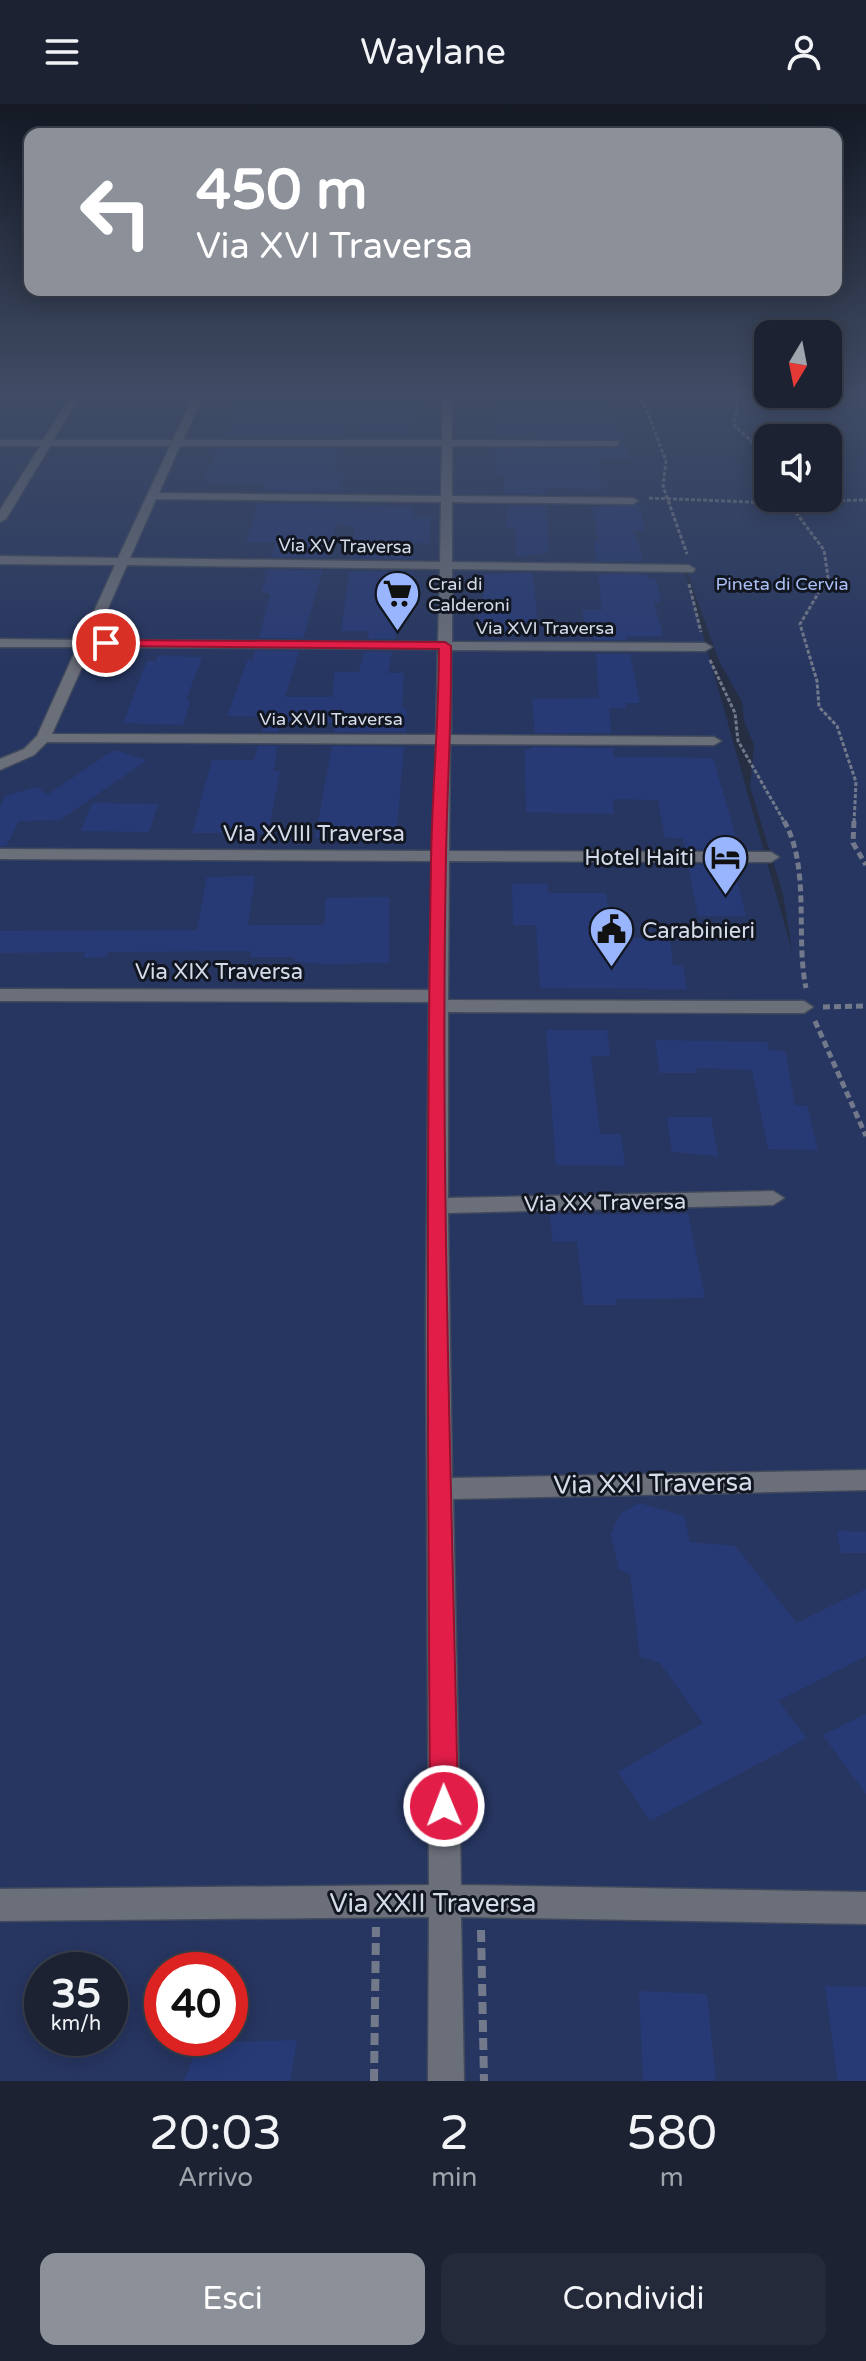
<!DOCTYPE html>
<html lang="it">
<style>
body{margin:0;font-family:"Varela Round",sans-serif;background:#252a3a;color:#f1f3f6;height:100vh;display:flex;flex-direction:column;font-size:30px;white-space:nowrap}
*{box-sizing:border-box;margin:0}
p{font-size:26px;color:#a0a4ac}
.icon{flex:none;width:44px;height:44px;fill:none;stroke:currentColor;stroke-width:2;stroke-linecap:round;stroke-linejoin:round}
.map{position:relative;height:1977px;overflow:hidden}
.details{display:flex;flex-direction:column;background:#1c2232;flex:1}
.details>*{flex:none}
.top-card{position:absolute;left:24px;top:24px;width:818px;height:168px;border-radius:16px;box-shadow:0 4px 20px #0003,0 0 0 2px #3a3f4d;background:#8c9099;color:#fff;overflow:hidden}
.needle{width:52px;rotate:190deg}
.controls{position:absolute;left:754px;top:216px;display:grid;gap:16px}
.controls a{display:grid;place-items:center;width:88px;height:88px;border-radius:16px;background:#1c2232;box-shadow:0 4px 20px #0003,0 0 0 2px #3a3f4d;font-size:40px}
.speed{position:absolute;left:24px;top:1848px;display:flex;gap:16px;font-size:40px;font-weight:700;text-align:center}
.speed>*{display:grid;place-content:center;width:104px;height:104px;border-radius:50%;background:#1c2232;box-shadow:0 4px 20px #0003,0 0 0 2px #3a3f4d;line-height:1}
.speed small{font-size:20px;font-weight:400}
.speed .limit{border:12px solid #d22;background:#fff;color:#111}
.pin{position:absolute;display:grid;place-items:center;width:68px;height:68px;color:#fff;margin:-34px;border:4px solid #fff;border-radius:50%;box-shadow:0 2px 8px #0007}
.me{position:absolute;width:88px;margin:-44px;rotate:359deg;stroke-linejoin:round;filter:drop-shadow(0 0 6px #0008)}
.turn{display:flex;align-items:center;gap:28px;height:168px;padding:0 40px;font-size:36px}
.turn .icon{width:104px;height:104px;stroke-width:2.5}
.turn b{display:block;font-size:56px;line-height:68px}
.eta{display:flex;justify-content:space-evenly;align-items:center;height:136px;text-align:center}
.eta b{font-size:48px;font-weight:600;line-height:56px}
.primary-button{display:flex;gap:16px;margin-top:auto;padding:16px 40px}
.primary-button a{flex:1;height:92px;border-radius:16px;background:#8c9099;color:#fff;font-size:32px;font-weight:600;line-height:92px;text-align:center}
.primary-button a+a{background:#252a3a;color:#f1f3f6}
header{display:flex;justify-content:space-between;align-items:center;height:104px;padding:0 40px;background:#1c2232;font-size:36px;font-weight:600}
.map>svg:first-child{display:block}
</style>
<header><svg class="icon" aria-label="menu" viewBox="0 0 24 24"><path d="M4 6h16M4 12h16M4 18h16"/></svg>Waylane<svg class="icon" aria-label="person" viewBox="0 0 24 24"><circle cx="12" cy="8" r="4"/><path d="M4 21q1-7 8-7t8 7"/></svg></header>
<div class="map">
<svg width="866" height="1977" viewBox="0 0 866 1977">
<rect width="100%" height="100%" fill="#252e42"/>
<path fill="#273661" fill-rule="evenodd" d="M0 291H866V1977H0ZM768 334H828V394H768ZM680 449 719 557 742 598 744 617 754 641 750 683 783 790 792 847ZM42 1866H110V1934H42ZM162 1866H230V1934H162Z"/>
<g fill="#273a76">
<polygon points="241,292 315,293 314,296 418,294 412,329 343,326 341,333 223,333"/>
<polygon points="501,294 601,299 602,313 615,313 631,355 597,355 602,386 546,384 546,390 507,390 503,387 505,371 496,370 495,345 616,345 623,337 495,333"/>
<polygon points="218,345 339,345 334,369 343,369 342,388 261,387 264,380 203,378"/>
<polygon points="258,399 414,403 413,413 431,413 429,439 414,439 413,455 351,454 355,424 337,420 327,454 272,453 276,438 246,438"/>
<polygon points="640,400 645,427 634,426 643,457 596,457 594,436 599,436 591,403"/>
<polygon points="507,402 547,402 548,449 517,452 515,423 506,423"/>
<polygon points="268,466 323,466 303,534 259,534 270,489 261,489"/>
<polygon points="349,467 413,468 412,495 403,495 395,535 368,535 369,527 341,527"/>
<polygon points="501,469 533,469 538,522 513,522 514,528 478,528 478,505 484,505 482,471"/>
<polygon points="598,470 647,470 648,475 656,475 661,498 654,498 663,532 626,532 627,536 594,536 594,532 586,532 582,506 602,506"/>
<polygon points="255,547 299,547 285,593 332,593 335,568 359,568 364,548 392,548 388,569 404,569 402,604 407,605 405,628 334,628 336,619 279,618 278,628 262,628 266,613 227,612 248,555 253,556"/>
<polygon points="596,550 630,550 640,599 625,599 626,604 609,604 611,629 535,629 532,595 599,594"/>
<polygon points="158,552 202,553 186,596 190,597 183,621 123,619 147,557 156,557"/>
<polygon points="258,642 277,642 274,667 280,667 268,729 192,729 212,656 254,656"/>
<polygon points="332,642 404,643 396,735 315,734"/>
<polygon points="535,643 613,644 614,653 713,654 736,734 727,734 729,745 685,745 683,734 665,734 658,696 613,695 614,710 526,708 525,646"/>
<polygon points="114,646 147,656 60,716 19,717 6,742 0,742 0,703 5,692 37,683 47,691"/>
<polygon points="92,699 158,700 149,728 81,727"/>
<polygon points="688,761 733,761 746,812 698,812"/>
<polygon points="255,772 248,821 324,821 326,794 389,793 389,859 321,860 294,857 295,853 250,853 251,847 108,848 107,853 84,854 85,848 0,849 0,827 197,826 207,773"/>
<polygon points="512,780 548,780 548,789 606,789 612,833 670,835 673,861 683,861 687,885 540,884 536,821 513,821"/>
<polygon points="546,926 607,926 610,952 591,952 600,1030 621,1030 625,1062 556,1061"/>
<polygon points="655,936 767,938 769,946 785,947 795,1001 807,1002 818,1046 768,1045 752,966 696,964 697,969 660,969"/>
<polygon points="667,1013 711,1013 718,1052 672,1048"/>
<polygon points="688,1110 705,1194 616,1195 616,1201 584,1201 577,1137 553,1138 550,1111"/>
<polygon points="639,1399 684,1412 690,1438 735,1442 797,1519 866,1485 866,1552 778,1597 807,1634 650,1717 618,1668 703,1619 660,1559 640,1553 630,1470 619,1466 611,1430 620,1410"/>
<polygon points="837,1427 866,1428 866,1449 841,1449"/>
<polygon points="866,1610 866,1690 823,1631"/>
<polygon points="825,1882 866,1883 866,1977 838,1977"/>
<polygon points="639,1887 707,1890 716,1977 643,1977"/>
<polygon points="297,1936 290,1977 184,1977 199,1939"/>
</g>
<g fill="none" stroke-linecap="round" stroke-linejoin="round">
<defs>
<path id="minor" d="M72 291H81L53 336H173L194 291H203L183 336H442V291H451L452 336 620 337 616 342H452V392L633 394 638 397 633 400 452 398V458L689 461 695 465 693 468 452 465V538L705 539 712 543 705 547 451 546V631L714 633 721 637 714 641 450 640 449 747 771 748 779 753 771 758 449 757 448 896 804 897 813 903 804 909 448 908V1094L773 1087 784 1094 773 1101 448 1109 452 1374 866 1366V1386L453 1395 461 1781 866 1788V1820L461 1813 464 1977H428L429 1813 0 1817V1785L429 1781 426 1213 429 898 0 897V885L429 886 433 757 0 755V745L433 747 436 640 47 638 34 651 0 666V655L24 645 37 632 77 543H0V535L81 536 115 461 0 460V452L118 454 170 342H50L6 415 0 418V406L40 342H0V336H43ZM180 342H442L441 392 159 389ZM156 395 441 398 440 458 130 454ZM127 461 440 465 438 538 94 536ZM91 543 438 545 436 631 52 630Z"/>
</defs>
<use href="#minor" stroke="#414a5d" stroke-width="3"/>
<g stroke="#72798b" stroke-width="3" stroke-dasharray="4 2" stroke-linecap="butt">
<polyline points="636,291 645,302 666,357 663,382 687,450"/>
<polyline points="736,291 738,305 733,320 766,351 768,363"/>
<polyline points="649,394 752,398 866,396"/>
<polyline points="785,394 824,446 828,473 800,520 817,577 819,603 837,622 856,678 854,719"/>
<polyline points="689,480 701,528"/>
<polyline points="710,556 735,609 738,637 785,719"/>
</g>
<g stroke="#72798b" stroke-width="5" stroke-dasharray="7 4" stroke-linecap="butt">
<path d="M784 717C811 764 795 832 806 884"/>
<polyline points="854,717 853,739 866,761"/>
<polyline points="823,903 866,902"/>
<polyline points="815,917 866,1032"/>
</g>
<g stroke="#72798b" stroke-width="8" stroke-dasharray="12 6" stroke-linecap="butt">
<polyline points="481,1826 484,1977"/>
<polyline points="374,1977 376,1823"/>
</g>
<use href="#minor" fill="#6a6f7a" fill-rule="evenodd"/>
</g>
<linearGradient id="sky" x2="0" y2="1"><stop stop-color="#141924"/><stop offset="0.51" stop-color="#404c65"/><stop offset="1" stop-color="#404c65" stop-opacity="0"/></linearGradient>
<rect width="866" height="567" fill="url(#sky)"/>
<path fill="#e11d48" stroke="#92132f" stroke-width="2" d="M106 536 445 538 451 542C452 613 447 683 446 753 440 1069 452 1386 458 1702L454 1712 444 1716 434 1712 430 1702C428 1387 426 1072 431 757 432 687 439 616 439 545L102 542 100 539Z"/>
<defs>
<symbol id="supermarket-pin" viewBox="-11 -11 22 30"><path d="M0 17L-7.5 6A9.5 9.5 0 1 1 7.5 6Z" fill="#99b5fd" stroke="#121620"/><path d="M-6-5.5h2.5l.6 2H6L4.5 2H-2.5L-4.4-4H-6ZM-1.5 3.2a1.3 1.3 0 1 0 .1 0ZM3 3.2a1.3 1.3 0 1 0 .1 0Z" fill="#111"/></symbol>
<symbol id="hotel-pin" viewBox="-11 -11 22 30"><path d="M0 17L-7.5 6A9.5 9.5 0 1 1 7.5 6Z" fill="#99b5fd" stroke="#121620"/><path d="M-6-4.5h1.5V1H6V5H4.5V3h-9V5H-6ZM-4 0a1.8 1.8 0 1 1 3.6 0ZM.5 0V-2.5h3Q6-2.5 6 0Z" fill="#111"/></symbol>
<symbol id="civic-pin" viewBox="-11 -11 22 30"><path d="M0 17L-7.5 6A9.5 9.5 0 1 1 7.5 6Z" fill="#99b5fd" stroke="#121620"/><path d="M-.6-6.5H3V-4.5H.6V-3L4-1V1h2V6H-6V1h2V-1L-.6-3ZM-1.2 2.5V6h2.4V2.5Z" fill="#111"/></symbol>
</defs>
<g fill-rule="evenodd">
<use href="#supermarket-pin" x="372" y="464" width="51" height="69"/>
<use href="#hotel-pin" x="700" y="728" width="51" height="69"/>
<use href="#civic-pin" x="586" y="800" width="51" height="69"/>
</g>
<g text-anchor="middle" stroke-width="6" stroke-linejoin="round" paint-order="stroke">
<g font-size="18" fill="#d5dbe9" stroke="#121620">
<text transform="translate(345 442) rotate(1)" y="6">Via XV Traversa</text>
<text x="545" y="530">Via XVI Traversa</text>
<text x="331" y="621">Via XVII Traversa</text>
</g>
<g font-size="18" fill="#d5dbe9" stroke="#121620" text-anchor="start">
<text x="428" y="486">Crai di<tspan x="428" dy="21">Calderoni</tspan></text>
</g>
<g font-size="18" fill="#a9bff5" stroke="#121620">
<text x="782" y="486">Pineta di Cervia</text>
</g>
<g font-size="22" fill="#d5dbe9" stroke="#121620">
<text x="314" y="737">Via XVIII Traversa</text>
<text x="219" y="875">Via XIX Traversa</text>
<text transform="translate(605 1098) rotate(-1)" y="8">Via XX Traversa</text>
</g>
<g font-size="22" fill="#d5dbe9" stroke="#121620" text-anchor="end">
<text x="694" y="761">Hotel Haiti</text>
<text x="642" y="834" text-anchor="start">Carabinieri</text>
</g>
<g font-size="26" fill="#d5dbe9" stroke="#121620">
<text transform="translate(653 1379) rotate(-1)" y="9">Via XXI Traversa</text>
<text x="433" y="1808">Via XXII Traversa</text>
</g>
</g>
</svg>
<div class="controls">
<a><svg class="needle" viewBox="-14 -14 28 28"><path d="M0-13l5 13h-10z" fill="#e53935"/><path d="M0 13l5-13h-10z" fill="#a0a4ac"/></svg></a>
<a><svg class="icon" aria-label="sound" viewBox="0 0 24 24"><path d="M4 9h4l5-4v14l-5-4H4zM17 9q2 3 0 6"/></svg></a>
</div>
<div class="speed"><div>35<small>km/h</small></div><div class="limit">40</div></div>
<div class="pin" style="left:106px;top:539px;background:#d93025"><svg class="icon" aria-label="arrive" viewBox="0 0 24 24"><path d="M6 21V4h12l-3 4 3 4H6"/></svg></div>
<svg class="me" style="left:444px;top:1702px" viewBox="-20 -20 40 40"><circle r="17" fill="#e11d48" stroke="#fff" stroke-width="3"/><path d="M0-11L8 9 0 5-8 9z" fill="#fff"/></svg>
<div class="top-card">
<div class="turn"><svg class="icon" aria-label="left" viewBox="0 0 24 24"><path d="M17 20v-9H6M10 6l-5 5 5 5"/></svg><div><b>450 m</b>Via XVI Traversa</div></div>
</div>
</div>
<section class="details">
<div class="eta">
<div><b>20:03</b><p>Arrivo</p></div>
<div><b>2</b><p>min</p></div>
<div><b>580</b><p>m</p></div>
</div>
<div class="primary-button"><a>Esci</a><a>Condividi</a></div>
</section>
